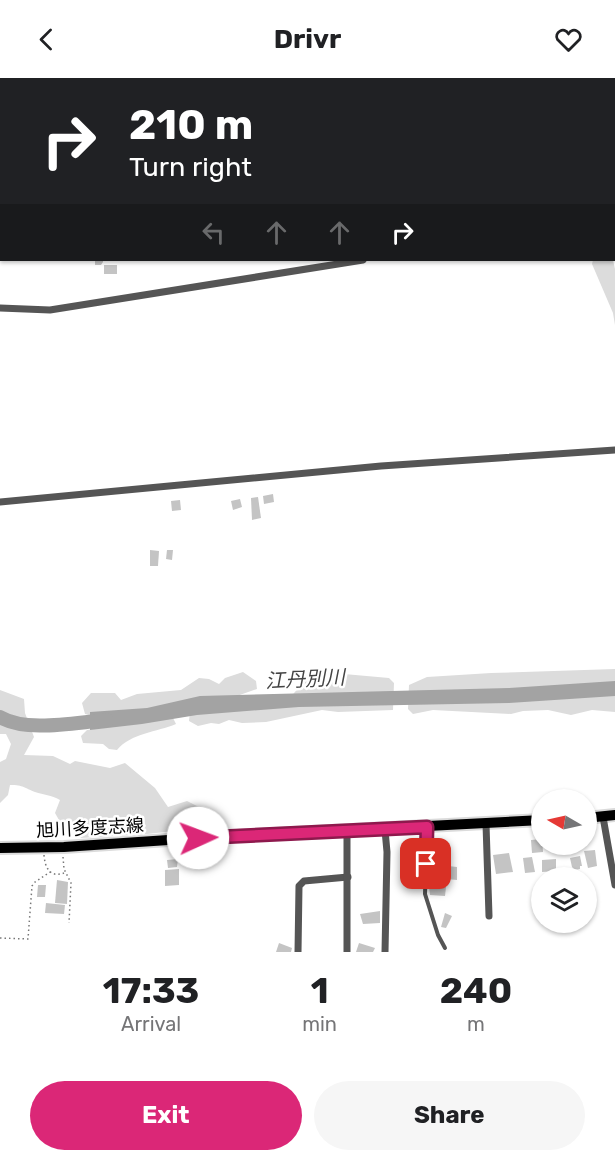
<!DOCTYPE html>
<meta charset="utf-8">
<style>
body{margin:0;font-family:Rubik,"Noto Sans JP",sans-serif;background:#f6f6f6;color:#202124;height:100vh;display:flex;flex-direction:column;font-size:22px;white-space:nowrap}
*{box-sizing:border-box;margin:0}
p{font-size:20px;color:#757577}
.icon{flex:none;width:33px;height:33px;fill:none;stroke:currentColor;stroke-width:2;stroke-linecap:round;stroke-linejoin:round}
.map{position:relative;height:874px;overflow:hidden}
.drawer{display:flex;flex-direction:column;background:#fff;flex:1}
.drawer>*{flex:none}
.hud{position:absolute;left:0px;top:0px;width:615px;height:183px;box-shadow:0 2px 4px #0004;background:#202124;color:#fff;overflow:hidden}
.needle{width:39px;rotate:279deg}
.tools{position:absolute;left:531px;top:711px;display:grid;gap:12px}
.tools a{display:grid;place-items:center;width:66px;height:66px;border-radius:50%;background:#fff;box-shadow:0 2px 4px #0004;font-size:30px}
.pin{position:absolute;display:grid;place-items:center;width:51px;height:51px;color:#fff;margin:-26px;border-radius:12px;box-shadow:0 3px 9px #0006}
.me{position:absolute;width:66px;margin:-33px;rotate:88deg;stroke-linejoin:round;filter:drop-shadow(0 0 4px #0008)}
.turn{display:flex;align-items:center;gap:21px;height:126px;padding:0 30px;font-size:27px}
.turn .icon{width:78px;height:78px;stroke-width:2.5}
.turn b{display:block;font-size:42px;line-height:51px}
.lanes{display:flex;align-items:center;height:57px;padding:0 30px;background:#0003;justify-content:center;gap:30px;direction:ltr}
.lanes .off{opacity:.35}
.eta{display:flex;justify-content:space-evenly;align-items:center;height:102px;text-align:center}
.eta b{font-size:36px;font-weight:700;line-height:42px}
.primary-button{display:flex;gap:12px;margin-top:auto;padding:12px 30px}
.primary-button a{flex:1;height:69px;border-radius:36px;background:#db2777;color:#fff;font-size:24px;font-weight:700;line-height:69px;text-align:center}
.primary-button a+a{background:#f6f6f6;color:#202124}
header{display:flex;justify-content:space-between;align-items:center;height:78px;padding:0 30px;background:#fff;font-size:27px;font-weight:700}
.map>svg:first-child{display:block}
</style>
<header><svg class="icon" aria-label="back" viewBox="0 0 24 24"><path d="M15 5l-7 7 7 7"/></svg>Drivr<svg class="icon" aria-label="heart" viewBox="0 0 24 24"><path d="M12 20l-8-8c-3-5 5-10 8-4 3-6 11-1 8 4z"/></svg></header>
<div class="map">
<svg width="615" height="874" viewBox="0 0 615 874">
<rect width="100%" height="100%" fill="#fff"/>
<g fill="#dcdcdc">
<polygon points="0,0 509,0 511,1 2,2 0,137"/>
<polygon points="593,182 613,182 615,191 615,247 613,235 592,186"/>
<polygon points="615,591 615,634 592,632 571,637 548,632 523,633 511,636 433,632 413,636 408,631 409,607 427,599 491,595"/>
<polygon points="243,594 256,603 257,611 234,619 96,639 85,636 82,625 91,615 115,615 121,622 137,616 181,612 199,600 209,601 219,606 225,600"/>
<polygon points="317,596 323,601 344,596 389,600 394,605 393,632 338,634 322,632 266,644 242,645 229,642 219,646 211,645 198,648 189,643 190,634 287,623 309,598"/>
<path d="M0 612 24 621 25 635 34 659 24 677 53 678 70 686 75 683 110 690 125 685 155 710 168 729 187 723 207 733 210 743 201 750 147 756 81 760 59 742 55 735 60 722C51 717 44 717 35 714 24 710 24 707 10 707L8 717 0 725V684L6 681 11 666 6 656H0Z"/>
<path d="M172 638 176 646C157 654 131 655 117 672L109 671 103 666 83 665 81 658 87 652Z"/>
</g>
<polygon fill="#a3a3a3" points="615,603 615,618 509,625 299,629 197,637 142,646 90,652 90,634 147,630 200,618 509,610"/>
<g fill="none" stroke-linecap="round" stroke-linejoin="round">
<path stroke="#a3a3a3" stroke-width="14" d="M0 639C27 655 77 644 107 642"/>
</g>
<g fill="#c4c4c4">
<polygon points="95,182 103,182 103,184 101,187 95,187"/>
<rect x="104" y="187" width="13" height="9"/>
<polygon points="273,416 274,424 264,426 263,418"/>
<polygon points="258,419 261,440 252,442 251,420"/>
<polygon points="240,421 242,429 233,432 231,423"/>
<polygon points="180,422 181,432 172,433 171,423"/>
<polygon points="150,472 159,473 158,488 150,488"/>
<polygon points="167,472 173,472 172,482 166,481"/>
<polygon points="542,761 543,774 532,775 531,762"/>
<polygon points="570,766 578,766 578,771 570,772"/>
<polygon points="595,772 597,788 588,790 584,773"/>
<polygon points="509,775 513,794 496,796 493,777"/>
<polygon points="580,778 582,788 580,788 580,791 575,792 572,789 570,780"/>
<polygon points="532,779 535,794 525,795 523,780"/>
<polygon points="178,781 177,789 168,790 167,782"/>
<polygon points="556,781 556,793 542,794 542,782"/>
<polygon points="436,786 446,786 446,796 436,795"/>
<polygon points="448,788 457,789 457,802 447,801"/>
<polygon points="179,791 179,807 165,808 165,792"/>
<polygon points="434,798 444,800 444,806 434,805"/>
<polygon points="57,802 68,804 67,826 55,825"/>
<polygon points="38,807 46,807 45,819 37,819"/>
<polygon points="429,809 446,809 445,818 430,817"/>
<polygon points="46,825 65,827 64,836 45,835"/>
<polygon points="380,833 380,845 363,846 360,836"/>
<polygon points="445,835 452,838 446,850 441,849"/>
<polygon points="279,865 292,870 291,874 276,874"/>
<polygon points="359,865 375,870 373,874 356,874"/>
</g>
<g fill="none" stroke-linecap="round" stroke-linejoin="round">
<polyline stroke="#d9d9d9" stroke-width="7" stroke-dasharray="7 3.5" stroke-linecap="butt" points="614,159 615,159"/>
<defs>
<g id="primary">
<polyline points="586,740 615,737"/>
<polyline points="0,770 64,769 198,760 542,742"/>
</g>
<g id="highway">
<polyline points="565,0 565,2"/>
<polyline points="609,0 609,2"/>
<polyline points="614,16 615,22"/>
<polyline points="614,141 615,145"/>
</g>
</defs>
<use href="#primary" stroke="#dbdbdb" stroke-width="14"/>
<use href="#highway" stroke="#dbdbdb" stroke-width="15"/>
<g stroke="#777" stroke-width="1.5" stroke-dasharray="1.5 3" stroke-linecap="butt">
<path d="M44 777C45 790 50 800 64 795"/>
<polyline points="63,779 64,791 71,805 69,845"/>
<polyline points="0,860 28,861 32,808 35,804 50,794"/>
</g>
<polyline stroke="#555" stroke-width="4" points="427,749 425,816 438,857 445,870"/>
<g stroke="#555" stroke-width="7">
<polyline points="0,230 50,232 363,182"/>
<polyline points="0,424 381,388 615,372"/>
<polyline points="603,739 615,807"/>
<polyline points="486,746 489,838"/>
<polyline points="385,752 387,774 385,874"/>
<polyline points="298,874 299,808 304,803 348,799"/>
<polyline points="347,874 347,753"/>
</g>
<use href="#primary" stroke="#000" stroke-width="10"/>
<use href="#highway" stroke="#000" stroke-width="12"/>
</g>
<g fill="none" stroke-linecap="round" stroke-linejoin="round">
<defs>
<polyline id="route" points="198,760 427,749 426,786"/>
</defs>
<use href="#route" stroke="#8e194d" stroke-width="15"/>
<use href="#route" stroke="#db2777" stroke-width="10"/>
</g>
<g text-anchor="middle" stroke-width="5" stroke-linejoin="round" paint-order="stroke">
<g font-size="18" fill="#000" stroke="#fff">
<text transform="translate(90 750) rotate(-3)" y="6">旭川多度志線</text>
</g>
<g font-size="20" font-style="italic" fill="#444" stroke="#fff">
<text transform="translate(305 601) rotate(-3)" y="7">江丹別川</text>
</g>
</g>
</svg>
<div class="tools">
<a><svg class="needle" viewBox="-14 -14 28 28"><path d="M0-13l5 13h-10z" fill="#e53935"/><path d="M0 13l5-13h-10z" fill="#757577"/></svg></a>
<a><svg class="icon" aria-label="layers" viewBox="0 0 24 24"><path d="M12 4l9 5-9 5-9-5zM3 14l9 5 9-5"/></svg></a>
</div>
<div class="pin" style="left:426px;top:786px;background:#d93025"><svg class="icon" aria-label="arrive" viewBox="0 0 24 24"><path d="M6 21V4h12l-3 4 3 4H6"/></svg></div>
<svg class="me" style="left:198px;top:760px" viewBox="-20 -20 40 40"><circle r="19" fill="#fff"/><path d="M0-13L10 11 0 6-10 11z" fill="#db2777"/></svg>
<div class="hud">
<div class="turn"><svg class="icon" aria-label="right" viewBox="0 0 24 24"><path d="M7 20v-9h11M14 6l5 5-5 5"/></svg><div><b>210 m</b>Turn right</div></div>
<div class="lanes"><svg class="icon off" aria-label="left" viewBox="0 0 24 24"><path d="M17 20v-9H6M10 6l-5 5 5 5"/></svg><svg class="icon off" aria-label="ahead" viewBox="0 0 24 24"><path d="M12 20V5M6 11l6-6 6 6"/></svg><svg class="icon off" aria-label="ahead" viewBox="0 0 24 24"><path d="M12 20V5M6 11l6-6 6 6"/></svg><svg class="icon" aria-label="right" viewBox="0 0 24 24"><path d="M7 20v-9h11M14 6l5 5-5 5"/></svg></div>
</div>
</div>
<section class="drawer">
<div class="eta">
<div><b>17:33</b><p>Arrival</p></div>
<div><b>1</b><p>min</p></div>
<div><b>240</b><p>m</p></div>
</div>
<div class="primary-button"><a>Exit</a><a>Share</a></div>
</section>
